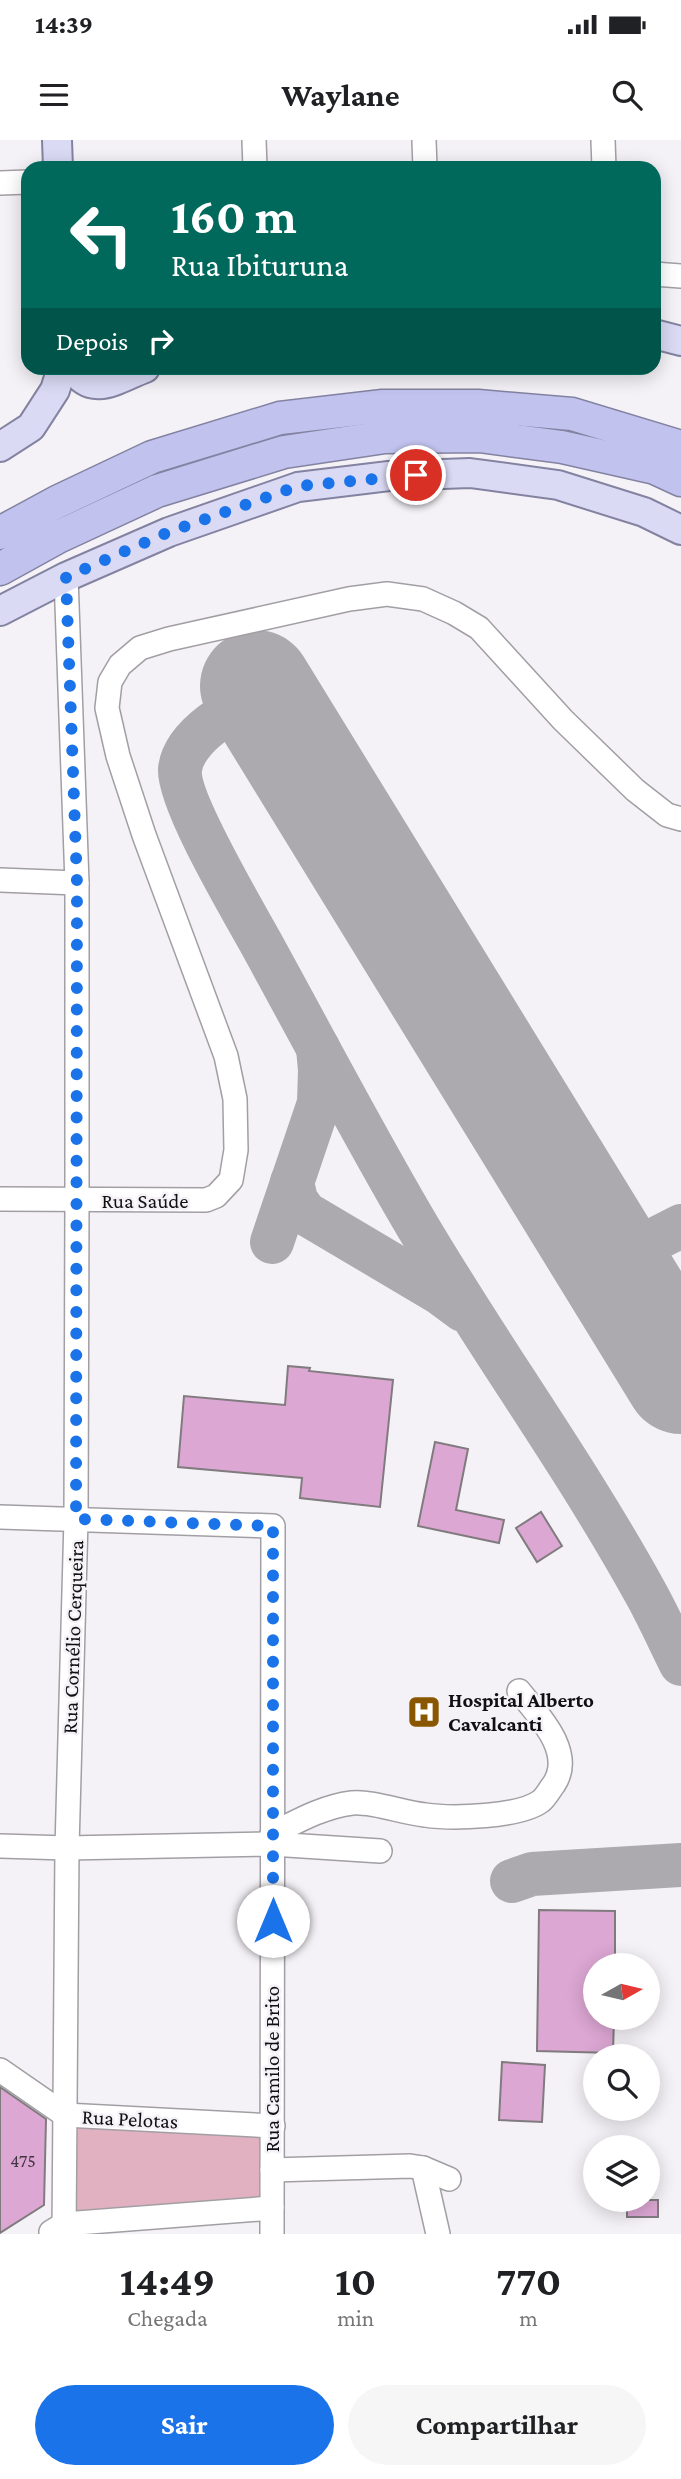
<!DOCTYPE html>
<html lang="pt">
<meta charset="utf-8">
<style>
body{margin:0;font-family:"Crimson Pro",serif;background:#f6f6f6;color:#202124;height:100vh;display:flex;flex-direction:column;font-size:26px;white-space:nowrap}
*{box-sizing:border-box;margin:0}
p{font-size:23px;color:#757577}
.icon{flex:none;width:38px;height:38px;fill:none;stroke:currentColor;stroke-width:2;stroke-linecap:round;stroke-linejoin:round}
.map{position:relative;height:2094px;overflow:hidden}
.details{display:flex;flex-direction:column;background:#fff;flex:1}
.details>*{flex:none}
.hud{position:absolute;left:21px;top:21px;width:640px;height:214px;border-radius:21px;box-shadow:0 4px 18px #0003;background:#00695c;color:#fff;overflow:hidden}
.needle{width:46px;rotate:82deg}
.controls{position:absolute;left:583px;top:1813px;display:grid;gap:14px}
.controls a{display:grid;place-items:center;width:77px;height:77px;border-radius:50%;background:#fff;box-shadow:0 4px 18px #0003;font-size:35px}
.pin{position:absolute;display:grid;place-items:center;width:60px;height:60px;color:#fff;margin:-30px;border:4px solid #fff;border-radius:50%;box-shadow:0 2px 7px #0007}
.me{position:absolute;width:77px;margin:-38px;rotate:0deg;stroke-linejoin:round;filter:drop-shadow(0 0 5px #0008)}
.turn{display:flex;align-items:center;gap:24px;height:147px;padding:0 35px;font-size:32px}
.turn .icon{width:91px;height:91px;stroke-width:2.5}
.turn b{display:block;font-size:49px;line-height:60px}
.then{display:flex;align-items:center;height:66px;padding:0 35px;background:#0003;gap:14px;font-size:26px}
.eta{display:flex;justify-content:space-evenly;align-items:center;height:119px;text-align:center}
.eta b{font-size:42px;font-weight:700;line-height:49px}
.action{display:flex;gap:14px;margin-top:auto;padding:14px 35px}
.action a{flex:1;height:80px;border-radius:42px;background:#1a73e8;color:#fff;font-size:28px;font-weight:700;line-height:80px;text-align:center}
.action a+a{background:#f6f6f6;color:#202124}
.status{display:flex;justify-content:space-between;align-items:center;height:49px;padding:0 35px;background:#fff;direction:ltr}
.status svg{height:19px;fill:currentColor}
header{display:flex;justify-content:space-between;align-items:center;height:91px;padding:0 35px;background:#fff;font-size:32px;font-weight:700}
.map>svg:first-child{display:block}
</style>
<div class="status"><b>14:39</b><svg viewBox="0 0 49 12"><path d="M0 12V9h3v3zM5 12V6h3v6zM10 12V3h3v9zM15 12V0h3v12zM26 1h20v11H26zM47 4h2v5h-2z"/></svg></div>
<header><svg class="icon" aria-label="menu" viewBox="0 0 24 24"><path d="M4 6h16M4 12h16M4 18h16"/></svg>Waylane<svg class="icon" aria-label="search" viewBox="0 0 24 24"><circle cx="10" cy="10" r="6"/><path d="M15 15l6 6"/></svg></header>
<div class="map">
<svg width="681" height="2094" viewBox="0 0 681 2094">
<rect width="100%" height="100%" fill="#f5f2f7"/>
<polygon fill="#e2b1c1" points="70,1981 266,1993 266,2063 70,2072"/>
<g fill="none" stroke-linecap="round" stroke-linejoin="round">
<g stroke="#acaaae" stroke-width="44">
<path d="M263 559C234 565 184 596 180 629 177 660 245 774 262 805 312 896 360 988 412 1077 486 1204 574 1323 645 1452 658 1475 669 1500 681 1524"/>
<polyline points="292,1042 296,1060 305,1073 440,1153 463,1170"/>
<polyline points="272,1102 319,963 320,930 318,908"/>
<polyline points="617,1134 628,1113 681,1086"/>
<polyline points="512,1741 532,1734 681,1725"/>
</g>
<polyline stroke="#acaaae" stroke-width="112" points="256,546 681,1238"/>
</g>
<g fill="#dca7d3" stroke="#807b7e" stroke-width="2">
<polygon points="288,1226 310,1228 309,1231 393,1240 380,1367 300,1358 302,1338 178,1327 184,1256 285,1265"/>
<polygon points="435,1302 468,1309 456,1370 504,1380 499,1403 418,1386"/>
<polygon points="541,1372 562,1406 537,1422 516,1388"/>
<polygon points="539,1770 615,1771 615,1825 595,1825 595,1878 614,1878 613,1913 537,1911"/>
<polygon points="502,1922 545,1925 542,1982 499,1980"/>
<polygon points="0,1947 46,1979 44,2065 0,2093"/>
<rect x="627" y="2060" width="31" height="17"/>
</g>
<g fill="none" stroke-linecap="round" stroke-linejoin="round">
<defs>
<g id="minor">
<polyline points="254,0 255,28"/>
<polyline points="424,0 425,28"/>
<polyline points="603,0 604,28"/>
<polyline points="0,43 28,42"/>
<polyline points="654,134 681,136"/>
<polyline points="0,740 77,743"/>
<polyline points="0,1059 206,1060 216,1056 231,1040 236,1010 235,959 226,916 144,695 118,616 107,568 110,542 120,525 140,508 169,499 349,459 387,454 423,459 454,473 479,488 563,580 635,650 667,675 681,679"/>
<polyline points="0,1377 273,1386 272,2094"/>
<path d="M272 1694C298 1681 322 1667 352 1663 373 1661 403 1673 425 1675 452 1679 520 1677 541 1661 546 1657 550 1649 554 1644 575 1612 538 1575 519 1551"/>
<polyline points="0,1706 67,1708 272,1704 380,1711"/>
<polyline points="0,1930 65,1975 273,1986"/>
<polyline points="423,2028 438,2094"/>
<polyline points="272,2030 410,2026 423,2028 449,2039"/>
<polyline points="51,2092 64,2084 272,2068"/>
<polyline points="64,2094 67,1708 76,1379 77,1061 77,743 66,437"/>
</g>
<g id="major">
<polyline points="57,0 58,28"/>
<polyline points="654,194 681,201"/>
<path d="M73 228C92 259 118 238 145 228"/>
<polyline points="0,307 31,287 55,250 62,228"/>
<polyline points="0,471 66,437 169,392 298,347 389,336 470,333 558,345 644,372 681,390"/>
</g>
<g id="highway">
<polyline points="0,393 57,362 152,317 280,278 383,266 478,266 572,274 681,307"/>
<polyline points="0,429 58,397 157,351 284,312 385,297 479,296 562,307 655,328 681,340"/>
</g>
</defs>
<use href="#minor" stroke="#a29fa4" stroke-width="26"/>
<use href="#major" stroke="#8383a1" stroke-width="32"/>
<use href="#highway" stroke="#8383a1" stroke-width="35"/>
<use href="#minor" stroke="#fff" stroke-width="23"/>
<use href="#major" stroke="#dadaf5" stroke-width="28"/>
<use href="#highway" stroke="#c1c2ee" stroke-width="32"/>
</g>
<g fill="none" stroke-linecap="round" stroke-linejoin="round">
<polyline stroke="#1a73e8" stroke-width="12" stroke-dasharray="0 21.6" points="273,1781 273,1386 76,1379 77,743 66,437 169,392 298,346 416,335"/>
</g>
<defs>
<symbol id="hospital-square" viewBox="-11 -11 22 22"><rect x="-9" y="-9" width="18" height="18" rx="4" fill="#895700" stroke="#f5f2f7"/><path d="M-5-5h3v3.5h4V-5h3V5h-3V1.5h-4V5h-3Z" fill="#fff"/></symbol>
</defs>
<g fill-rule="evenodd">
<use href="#hospital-square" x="405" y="1553" width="38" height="38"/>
</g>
<g text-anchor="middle" stroke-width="5" stroke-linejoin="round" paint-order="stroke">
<g font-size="18" fill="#433542">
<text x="23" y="2027">475</text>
</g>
<g font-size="21" fill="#100f11" stroke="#f5f2f7">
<text x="145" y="1068">Rua Saúde</text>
<text transform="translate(73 1497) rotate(-88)" y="7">Rua Cornélio Cerqueira</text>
<text transform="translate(272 1929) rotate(-90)" y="7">Rua Camilo de Brito</text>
<text transform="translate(130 1979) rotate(3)" y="7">Rua Pelotas</text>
</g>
<g font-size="21" font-weight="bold" fill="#100f11" stroke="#f5f2f7" text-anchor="start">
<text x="448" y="1567">Hospital Alberto<tspan x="448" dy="24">Cavalcanti</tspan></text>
</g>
</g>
</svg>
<div class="controls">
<a><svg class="needle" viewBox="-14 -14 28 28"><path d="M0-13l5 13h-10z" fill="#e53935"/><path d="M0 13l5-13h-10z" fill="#757577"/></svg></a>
<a><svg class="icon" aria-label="search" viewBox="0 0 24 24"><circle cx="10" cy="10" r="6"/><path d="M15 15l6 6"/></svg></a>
<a><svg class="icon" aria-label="layers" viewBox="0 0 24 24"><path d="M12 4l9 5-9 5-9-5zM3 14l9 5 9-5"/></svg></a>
</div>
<div class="pin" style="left:416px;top:335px;background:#d93025"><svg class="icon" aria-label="arrive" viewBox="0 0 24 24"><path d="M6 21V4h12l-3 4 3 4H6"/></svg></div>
<svg class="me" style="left:273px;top:1781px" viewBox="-20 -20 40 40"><circle r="19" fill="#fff"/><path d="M0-13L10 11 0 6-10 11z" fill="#1a73e8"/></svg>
<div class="hud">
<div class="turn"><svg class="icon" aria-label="left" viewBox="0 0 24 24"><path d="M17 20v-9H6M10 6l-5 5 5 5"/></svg><div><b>160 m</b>Rua Ibituruna</div></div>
<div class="then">Depois<svg class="icon" aria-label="right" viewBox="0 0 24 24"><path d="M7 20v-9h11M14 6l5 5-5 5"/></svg></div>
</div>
</div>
<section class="details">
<div class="eta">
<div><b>14:49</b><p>Chegada</p></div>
<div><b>10</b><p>min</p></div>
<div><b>770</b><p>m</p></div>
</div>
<div class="action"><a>Sair</a><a>Compartilhar</a></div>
</section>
